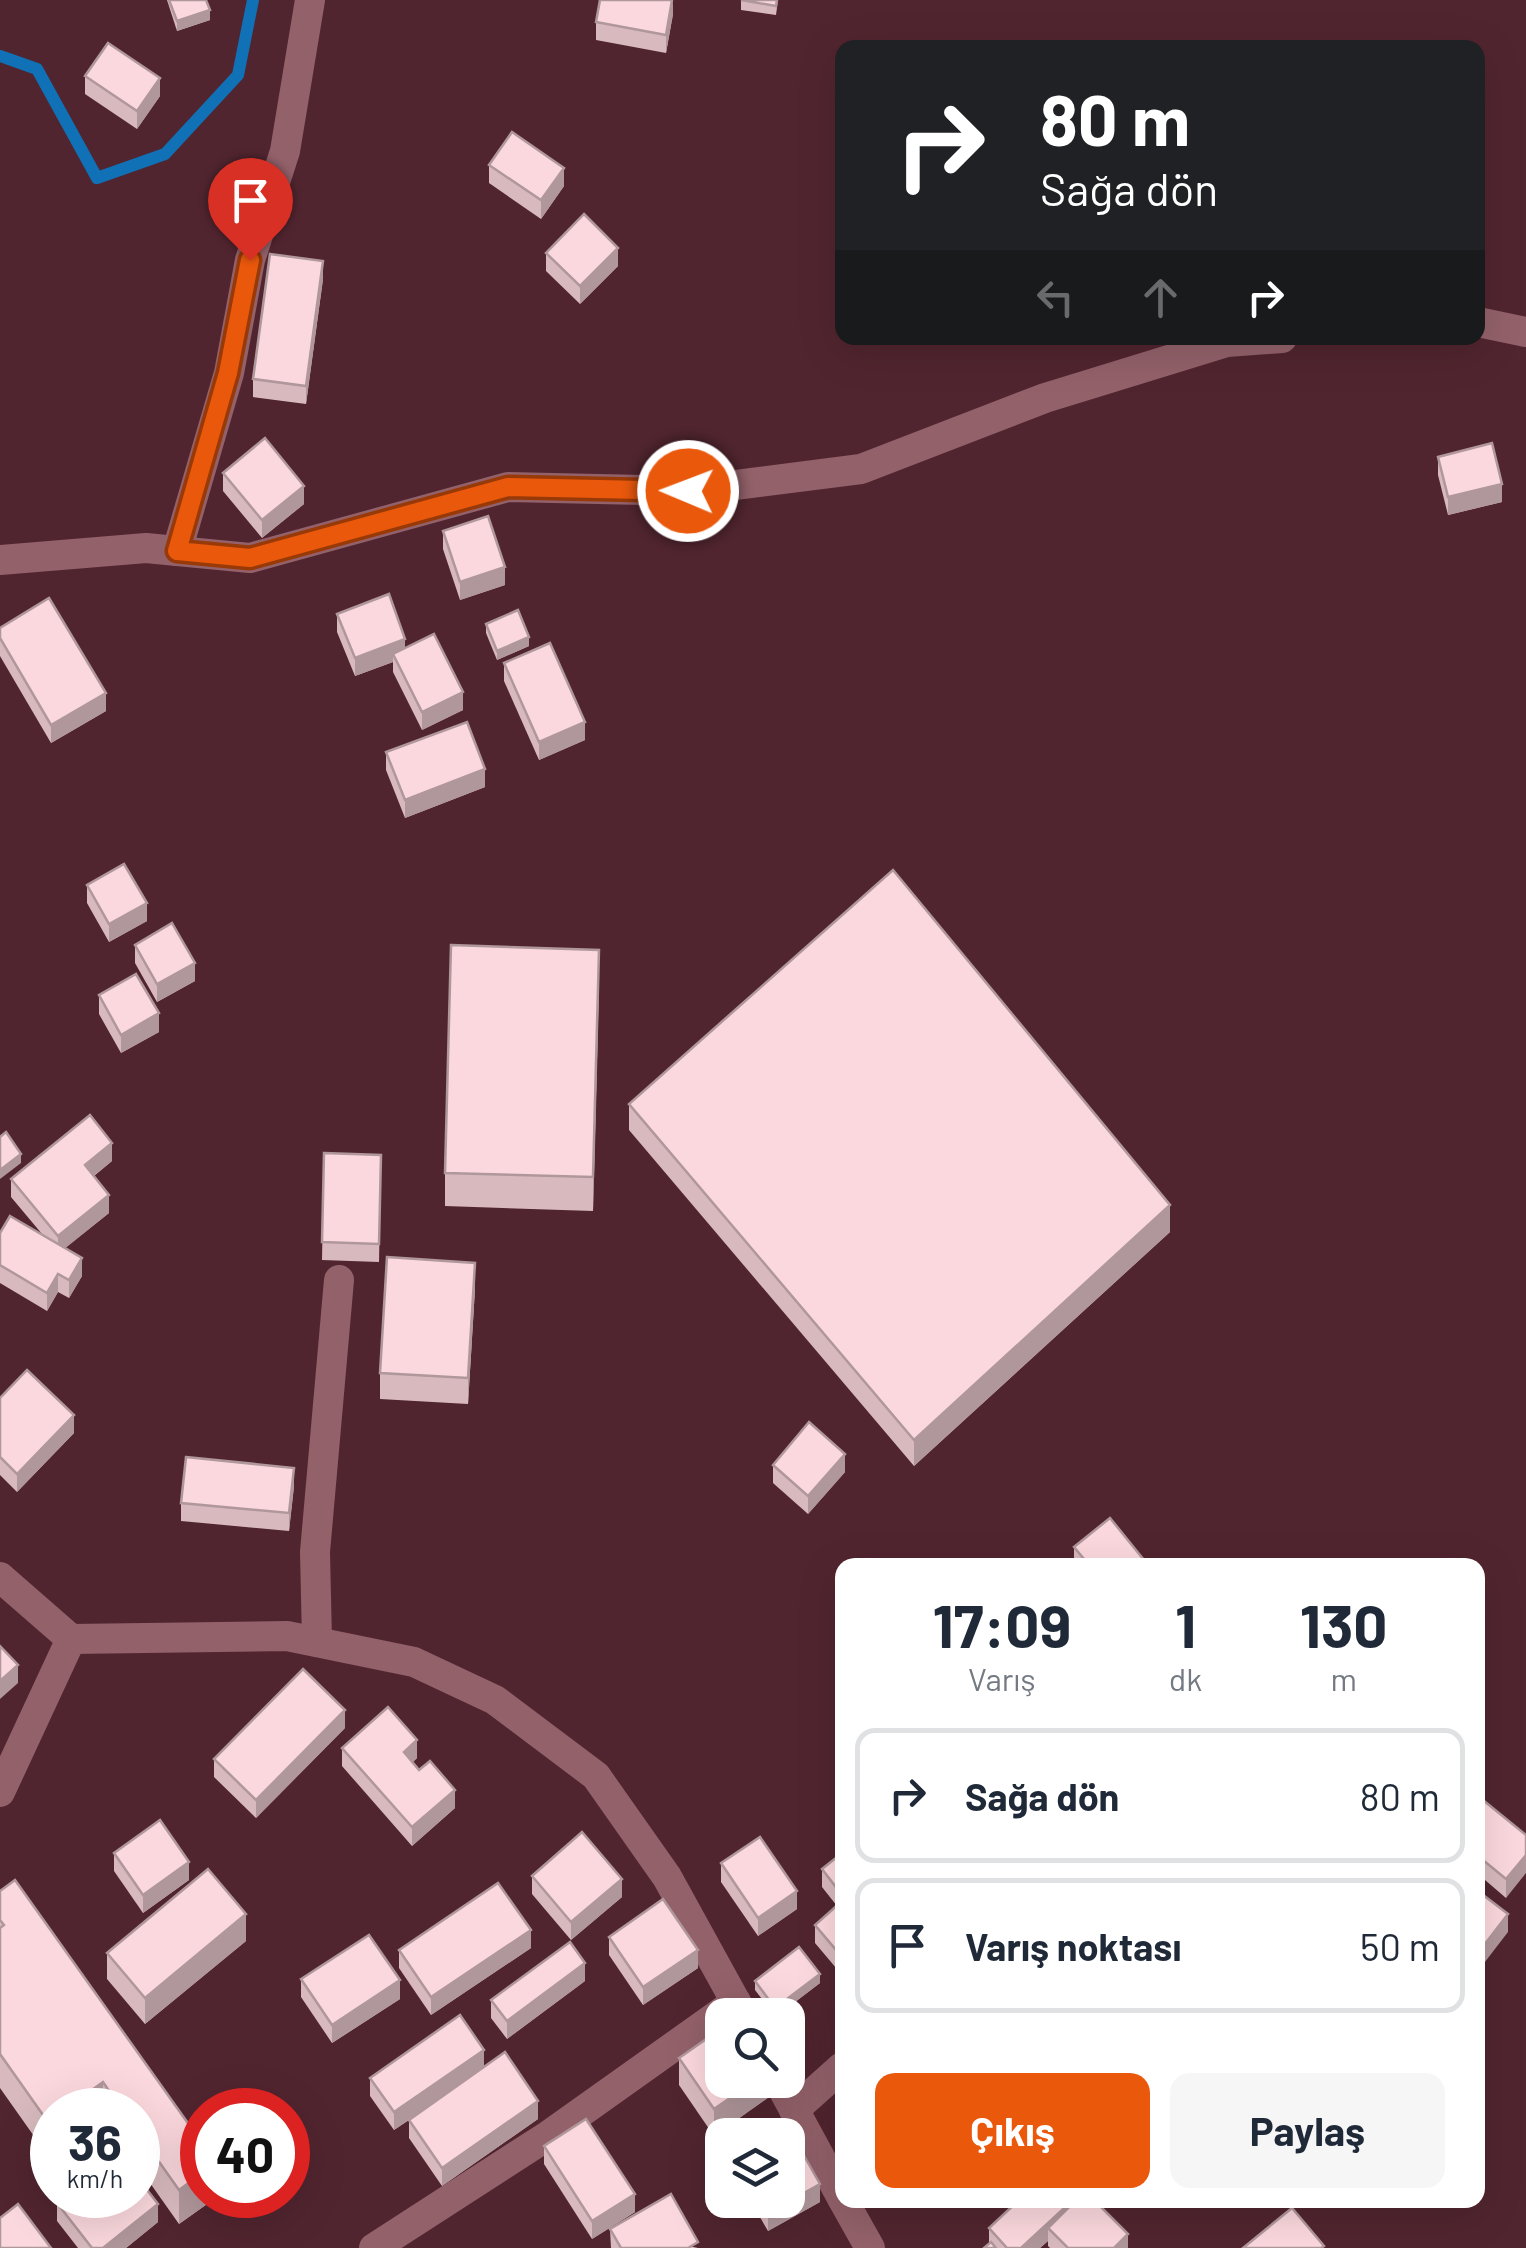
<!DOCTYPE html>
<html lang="tr">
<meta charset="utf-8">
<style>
body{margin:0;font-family:Barlow,sans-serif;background:#f6f6f7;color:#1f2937;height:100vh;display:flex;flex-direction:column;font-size:38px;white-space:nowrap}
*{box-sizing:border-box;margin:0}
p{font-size:32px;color:#747a83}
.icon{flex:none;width:55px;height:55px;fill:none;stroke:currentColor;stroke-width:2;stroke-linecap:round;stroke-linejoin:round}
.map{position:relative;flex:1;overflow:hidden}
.sheet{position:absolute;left:835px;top:1558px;width:650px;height:650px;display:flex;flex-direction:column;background:#fff;border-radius:20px;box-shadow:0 10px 40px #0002}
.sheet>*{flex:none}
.banner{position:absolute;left:835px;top:40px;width:650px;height:305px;border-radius:20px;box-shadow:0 10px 40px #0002;background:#202124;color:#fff;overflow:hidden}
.buttons{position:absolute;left:705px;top:1998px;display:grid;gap:20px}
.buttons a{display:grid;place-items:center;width:100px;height:100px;border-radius:20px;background:#fff;box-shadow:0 10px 40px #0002;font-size:50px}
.speed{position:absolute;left:30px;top:2088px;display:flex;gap:20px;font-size:50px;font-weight:700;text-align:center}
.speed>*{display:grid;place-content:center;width:130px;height:130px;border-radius:50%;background:#fff;box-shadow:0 10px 40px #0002;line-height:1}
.speed small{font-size:25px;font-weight:400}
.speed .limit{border:15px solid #d22;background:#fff;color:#111}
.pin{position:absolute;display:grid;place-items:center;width:85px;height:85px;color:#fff;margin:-102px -42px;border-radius:50% 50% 50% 0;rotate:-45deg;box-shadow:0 0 10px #0007}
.pin .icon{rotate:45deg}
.me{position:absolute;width:110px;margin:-55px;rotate:271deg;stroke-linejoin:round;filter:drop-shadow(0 0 8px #0008)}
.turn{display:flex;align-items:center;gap:35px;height:210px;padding:0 40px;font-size:45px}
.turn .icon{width:130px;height:130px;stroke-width:2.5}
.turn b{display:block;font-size:70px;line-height:85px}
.lanes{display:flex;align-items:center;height:95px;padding:0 40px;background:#0003;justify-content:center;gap:50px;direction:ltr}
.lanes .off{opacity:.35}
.eta{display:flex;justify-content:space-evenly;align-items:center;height:170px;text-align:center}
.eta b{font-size:60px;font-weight:700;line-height:70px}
.button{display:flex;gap:20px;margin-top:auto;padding:20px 40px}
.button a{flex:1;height:115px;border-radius:20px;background:#ea580c;color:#fff;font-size:40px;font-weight:700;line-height:115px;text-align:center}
.button a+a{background:#f6f6f7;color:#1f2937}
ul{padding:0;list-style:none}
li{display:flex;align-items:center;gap:30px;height:135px;margin:0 20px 15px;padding:0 20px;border:5px solid #e0e1e3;border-radius:20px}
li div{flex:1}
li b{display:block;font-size:38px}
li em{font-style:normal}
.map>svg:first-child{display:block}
</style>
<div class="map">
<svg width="1526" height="2248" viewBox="0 0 1526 2248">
<rect width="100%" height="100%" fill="#51252f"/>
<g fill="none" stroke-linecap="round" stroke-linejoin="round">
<polyline stroke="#1071b6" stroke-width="12" points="0,56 37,69 97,178 165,154 238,75 253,0"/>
<g stroke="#93616a" stroke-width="30">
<polyline points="317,1642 315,1552 339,1280"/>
<polyline points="0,1792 71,1639"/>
<polyline points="794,2110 842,2067"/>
<polyline points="374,2248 549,2135 736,2002"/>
</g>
<g stroke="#93616a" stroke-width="30">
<polyline points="1478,322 1526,332"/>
<polyline points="177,551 229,373 250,260 285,151 310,0"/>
<polyline points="0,560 146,548 250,558 508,487 688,491 861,469 1045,398 1227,342 1282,338"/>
<polyline points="0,1577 71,1639 287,1636 414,1662 495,1700 596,1776 667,1877 743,2015"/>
<polyline points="778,2080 842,2198"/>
<polyline points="843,2200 870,2248"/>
</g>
</g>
<g fill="#d8babe">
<polygon points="167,0 206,0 210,20 177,31"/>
<polygon points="741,0 778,0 776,15 741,10"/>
<polygon points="673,14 666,53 596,40 596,22"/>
<polygon points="85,76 160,96 137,129 85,94"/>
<polygon points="489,165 564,186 541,219 489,183"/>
<polygon points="546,253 618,266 580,304 546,271"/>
<polygon points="323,279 306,404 253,397 253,379"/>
<polygon points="865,338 889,338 866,342"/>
<polygon points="1438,457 1502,502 1448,515 1438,475"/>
<polygon points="223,473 304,504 262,538 223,491"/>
<polygon points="443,531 505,585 460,600 443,549"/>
<polygon points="337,614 405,648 463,710 422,730 393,672 393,662 355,676 337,632"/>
<polygon points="486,624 529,646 497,660 486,633"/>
<polygon points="0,628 106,711 51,743 0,656"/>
<polygon points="504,663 585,740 539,760 504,681"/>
<polygon points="386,752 485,787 405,818 386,770"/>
<polygon points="87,885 147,921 109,942 87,903"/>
<polygon points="135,945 195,981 157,1002 135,963"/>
<polygon points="599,984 593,1211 445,1206 445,1173"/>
<polygon points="99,995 159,1032 121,1053 99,1014"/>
<polygon points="629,1104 1170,1232 914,1466 629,1130"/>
<polygon points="324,1153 381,1155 379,1262 322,1260"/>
<polygon points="112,1161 94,1176 109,1213 65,1248 82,1276 69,1298 58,1292 47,1311 0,1283 0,1233 42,1234 11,1197 11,1179"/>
<polygon points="475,1289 468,1404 380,1399 380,1373"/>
<polygon points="0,1398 74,1433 17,1492 0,1475"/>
<polygon points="773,1465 845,1472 808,1514 773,1483"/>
<polygon points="294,1486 289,1531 181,1521 181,1503"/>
<polygon points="1074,1547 1148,1565 1074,1565"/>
<polygon points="345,1728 256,1818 214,1777 214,1759"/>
<polygon points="342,1748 417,1758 413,1762 455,1808 412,1846 342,1766"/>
<polygon points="1478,1796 1526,1835 1506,1898 1478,1874"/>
<polygon points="114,1853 189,1880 143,1913 114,1871"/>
<polygon points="842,1853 842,1975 815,1943 815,1925 837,1906 822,1887 822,1869"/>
<polygon points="721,1863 797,1909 758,1936 721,1882"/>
<polygon points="532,1876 622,1897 571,1940 532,1894"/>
<polygon points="0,1891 217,2195 217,2197 179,2224 138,2166 138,2110 52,2110 48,2156 0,2088"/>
<polygon points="609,1937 698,1968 643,2005 609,1955"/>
<polygon points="246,1941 145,2024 107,1979 107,1953"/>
<polygon points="531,1948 431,2015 399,1968 399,1950"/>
<polygon points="301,1979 400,1999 332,2043 301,1997"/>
<polygon points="585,1981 507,2039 491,2018 491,2000"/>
<polygon points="755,1981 820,1983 778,2015 774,2015 755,1990"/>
<polygon points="679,2058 769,2080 769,2097 714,2136 679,2085"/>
<polygon points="484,2067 538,2119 442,2186 409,2138 409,2120 394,2130 370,2096 370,2078"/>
<polygon points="544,2146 635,2212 592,2239 544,2164"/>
<polygon points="750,2200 788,2200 820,2202 768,2231"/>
<polygon points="1019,2200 1128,2248 1050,2248 1048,2246 1048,2241 1040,2248 984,2248 989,2244 989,2228"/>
<polygon points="57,2203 158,2222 126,2248 78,2248 57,2221"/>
<polygon points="610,2229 698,2248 611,2248"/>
</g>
<g fill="#b0979b">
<polygon points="673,0 673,14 666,53 666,35"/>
<polygon points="210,10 210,20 177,31 177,21"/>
<polygon points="160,78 160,96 137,129 137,111"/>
<polygon points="564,168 564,186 541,219 541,200"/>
<polygon points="618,248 618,266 580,304 580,286"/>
<polygon points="323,261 323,279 306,404 306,386"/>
<polygon points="1502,484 1502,502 1448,515 1448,497"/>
<polygon points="304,486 304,504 262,538 262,520"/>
<polygon points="505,567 505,585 460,600 460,582"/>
<polygon points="529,637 529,646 497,660 497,651"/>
<polygon points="405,639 405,657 393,654 393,662 355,676 355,658"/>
<polygon points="463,692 463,710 422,730 422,712"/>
<polygon points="106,693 106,711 51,743 51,725"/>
<polygon points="585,722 585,740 539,760 539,742"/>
<polygon points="485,769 485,787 405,818 405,800"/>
<polygon points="147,903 147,921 109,942 109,924"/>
<polygon points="599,950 599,984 593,1211 593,1177"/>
<polygon points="195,963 195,981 157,1002 157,984"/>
<polygon points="159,1013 159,1032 121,1053 121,1035"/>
<polygon points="112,1143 112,1161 85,1183 85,1165"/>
<polygon points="21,1154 21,1163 0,1179 0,1170"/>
<polygon points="109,1195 109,1213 58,1254 58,1236"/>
<polygon points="1170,1205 1170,1232 914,1466 914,1440"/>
<polygon points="82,1258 82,1276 69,1298 69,1280"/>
<polygon points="475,1263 475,1289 468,1404 468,1378"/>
<polygon points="58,1274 58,1292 47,1311 47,1293"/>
<polygon points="74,1415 74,1433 17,1492 17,1474"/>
<polygon points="845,1454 845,1472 808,1514 808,1496"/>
<polygon points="294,1468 294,1486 289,1531 289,1513"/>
<polygon points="18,1665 18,1683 0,1699 0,1681"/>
<polygon points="345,1710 345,1728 256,1818 256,1800"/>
<polygon points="417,1740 417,1758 404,1770 404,1752"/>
<polygon points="455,1790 455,1808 412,1846 412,1827"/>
<polygon points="1526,1855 1526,1873 1506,1898 1506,1879"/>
<polygon points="189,1862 189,1880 143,1913 143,1895"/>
<polygon points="622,1879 622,1897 571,1940 571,1922"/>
<polygon points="797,1891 797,1909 758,1936 758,1918"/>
<polygon points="246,1914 246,1941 145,2024 145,1998"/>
<polygon points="1508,1914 1508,1932 1478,1971 1478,1953"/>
<polygon points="531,1930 531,1948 431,2015 431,1997"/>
<polygon points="698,1950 698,1968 643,2005 643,1987"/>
<polygon points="585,1963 585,1981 507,2039 507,2021"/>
<polygon points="820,1974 820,1983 778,2015 775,2015 775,2008"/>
<polygon points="400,1980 400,1999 332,2043 332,2025"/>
<polygon points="484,2050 484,2068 394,2130 394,2112"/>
<polygon points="756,2080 769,2080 769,2097 714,2136 714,2109"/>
<polygon points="103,2082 103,2110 64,2110"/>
<polygon points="538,2101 538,2119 442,2186 442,2168"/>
<polygon points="52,2118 52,2152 48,2156 48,2122"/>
<polygon points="202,2173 202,2195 217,2195 217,2197 179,2224 179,2190"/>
<polygon points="820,2184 820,2202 768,2231 768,2213"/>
<polygon points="635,2194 635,2212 592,2239 592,2221"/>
<polygon points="1073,2200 1092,2200 1048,2228 1048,2241 1040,2248 1021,2248"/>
<polygon points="158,2204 158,2222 126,2248 103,2248"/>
<polygon points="1128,2234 1128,2248 1114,2248"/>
</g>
<g fill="#fbd8dd" stroke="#b0979b" stroke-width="2.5">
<polygon points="169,0 206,0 210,10 177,21"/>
<polygon points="600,0 672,0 666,35 596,22"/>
<polygon points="741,0 777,0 776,6"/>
<polygon points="108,43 160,78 137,111 85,76"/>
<polygon points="512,132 564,168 541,200 489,165"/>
<polygon points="584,214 618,248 580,286 546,253"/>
<polygon points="270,254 323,261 306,386 253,379"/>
<polygon points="265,438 304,486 262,520 223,473"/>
<polygon points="1492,443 1502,484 1448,497 1438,457"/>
<polygon points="488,516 505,567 460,582 443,531"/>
<polygon points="389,594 405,639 355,658 337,614"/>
<polygon points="49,598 106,693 51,725 0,638 0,628"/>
<polygon points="518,610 529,637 497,651 486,624"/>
<polygon points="434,634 463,692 422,712 393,654"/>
<polygon points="550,643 585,722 539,742 504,663"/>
<polygon points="467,722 485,769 405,800 386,752"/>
<polygon points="124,864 147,903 109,924 87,885"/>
<polygon points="893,870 1170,1205 914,1440 629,1104"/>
<polygon points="172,923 195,963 157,984 135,945"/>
<polygon points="451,945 599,950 593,1177 445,1173"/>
<polygon points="136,974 159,1013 121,1035 99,995"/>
<polygon points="90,1115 112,1143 85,1165 109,1195 58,1236 11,1179"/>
<polygon points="6,1132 21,1154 0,1170 0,1137"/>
<polygon points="324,1153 381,1155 379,1244 322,1242"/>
<polygon points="10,1216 82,1258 69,1280 58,1274 47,1293 0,1265 0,1233"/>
<polygon points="387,1257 475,1263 468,1378 380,1373"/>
<polygon points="27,1370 74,1415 17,1474 0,1457 0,1398"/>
<polygon points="809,1422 845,1454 808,1496 773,1465"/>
<polygon points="186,1457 294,1468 289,1513 181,1503"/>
<polygon points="1110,1518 1148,1565 1089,1565 1074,1547"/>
<polygon points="0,1646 18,1665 0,1681"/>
<polygon points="303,1669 345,1710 256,1800 214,1759"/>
<polygon points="388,1707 417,1740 404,1752 419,1770 430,1761 455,1790 412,1827 342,1748"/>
<polygon points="1478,1796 1526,1835 1526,1855 1506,1879 1478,1856"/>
<polygon points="160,1820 189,1862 143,1895 114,1853"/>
<polygon points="582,1832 622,1879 571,1922 532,1876"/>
<polygon points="760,1837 797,1891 758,1918 721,1863"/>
<polygon points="842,1853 842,1895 822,1869"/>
<polygon points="208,1869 246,1914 145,1998 107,1953"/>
<polygon points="15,1880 202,2143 202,2173 179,2190 138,2132 138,2110 122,2110 103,2082 64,2110 52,2110 52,2118 48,2122 0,2054 0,1928 4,1925 0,1920 0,1891"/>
<polygon points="498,1883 531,1930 431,1997 399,1950"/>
<polygon points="1478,1891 1508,1914 1478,1953"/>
<polygon points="663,1899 698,1950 643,1987 609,1937"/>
<polygon points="842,1901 842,1957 815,1925"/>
<polygon points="369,1935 400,1980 332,2025 301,1979"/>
<polygon points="570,1942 585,1963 507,2021 491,2000"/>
<polygon points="799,1947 820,1974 775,2008 755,1981"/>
<polygon points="460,2015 484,2050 394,2112 370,2078"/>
<polygon points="722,2028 722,2080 756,2080 714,2109 679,2058"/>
<polygon points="505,2052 538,2101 442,2168 409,2120"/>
<polygon points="586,2119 635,2194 592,2221 544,2146"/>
<polygon points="798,2145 820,2184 768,2213 760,2200 788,2200 788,2151"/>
<polygon points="138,2178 158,2204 103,2248 92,2248 57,2203 67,2195 138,2195"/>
<polygon points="671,2194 698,2242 688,2248 621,2248 610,2229"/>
<polygon points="1019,2200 1073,2200 1021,2248 1007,2248 989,2228"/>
<polygon points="1076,2200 1094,2200 1128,2234 1114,2248 1068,2248 1048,2228"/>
<polygon points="18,2204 51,2248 0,2248 0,2218"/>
<polygon points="1292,2208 1324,2246 1321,2248 1243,2248"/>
<polygon points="991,2242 996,2248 984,2248"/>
</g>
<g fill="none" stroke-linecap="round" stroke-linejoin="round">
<defs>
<polyline id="route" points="250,260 228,373 177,551 250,558 508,487 688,491"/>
</defs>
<use href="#route" stroke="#983908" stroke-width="25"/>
<use href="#route" stroke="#ea580c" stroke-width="18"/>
</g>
</svg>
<div class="buttons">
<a><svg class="icon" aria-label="search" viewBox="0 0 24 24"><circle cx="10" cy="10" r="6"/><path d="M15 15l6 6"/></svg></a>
<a><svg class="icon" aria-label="layers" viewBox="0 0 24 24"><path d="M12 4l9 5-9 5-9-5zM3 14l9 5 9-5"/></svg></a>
</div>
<div class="speed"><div>36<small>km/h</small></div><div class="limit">40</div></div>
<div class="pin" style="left:250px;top:260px;background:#d93025"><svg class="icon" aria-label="arrive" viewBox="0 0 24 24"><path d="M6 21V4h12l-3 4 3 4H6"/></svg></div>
<svg class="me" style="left:688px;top:491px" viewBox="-20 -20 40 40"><circle r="17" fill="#ea580c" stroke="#fff" stroke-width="3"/><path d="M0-11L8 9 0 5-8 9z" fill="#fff"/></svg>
<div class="banner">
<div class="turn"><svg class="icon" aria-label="right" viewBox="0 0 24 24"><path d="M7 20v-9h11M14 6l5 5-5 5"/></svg><div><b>80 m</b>Sağa dön</div></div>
<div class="lanes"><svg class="icon off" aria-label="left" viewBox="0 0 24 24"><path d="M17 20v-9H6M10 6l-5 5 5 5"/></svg><svg class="icon off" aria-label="ahead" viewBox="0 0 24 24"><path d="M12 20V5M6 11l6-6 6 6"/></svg><svg class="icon" aria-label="right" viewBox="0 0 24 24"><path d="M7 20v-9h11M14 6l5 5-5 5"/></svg></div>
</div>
<section class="sheet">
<div class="eta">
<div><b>17:09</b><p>Varış</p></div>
<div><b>1</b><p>dk</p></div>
<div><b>130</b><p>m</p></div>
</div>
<ul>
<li><svg class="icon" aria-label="right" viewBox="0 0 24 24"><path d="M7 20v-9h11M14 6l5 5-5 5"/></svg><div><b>Sağa dön</b></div><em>80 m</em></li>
<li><svg class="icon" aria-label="arrive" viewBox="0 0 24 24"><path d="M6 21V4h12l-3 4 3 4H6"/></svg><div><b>Varış noktası</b></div><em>50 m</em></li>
</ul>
<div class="button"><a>Çıkış</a><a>Paylaş</a></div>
</section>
</div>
